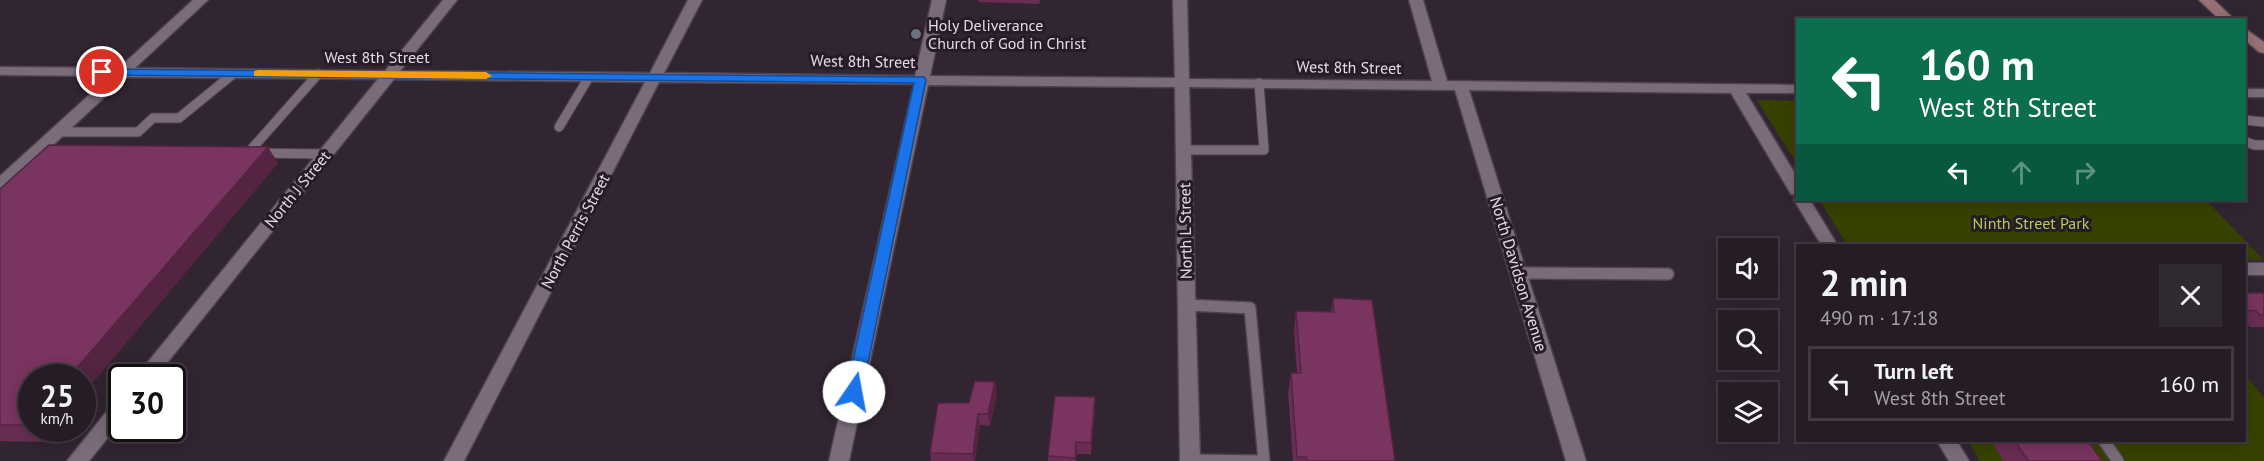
<!DOCTYPE html>
<meta charset="utf-8">
<style>
body{margin:0;font-family:"PT Sans",sans-serif;background:#312932;color:#f1f3f6;height:100vh;display:flex;flex-direction:column;font-size:22px;white-space:nowrap}
*{box-sizing:border-box;margin:0}
p{font-size:20px;color:#a3a1a7}
.icon{flex:none;width:33px;height:33px;fill:none;stroke:currentColor;stroke-width:2;stroke-linecap:round;stroke-linejoin:round}
.map{position:relative;flex:1;overflow:hidden}
.side{position:absolute;left:1796px;top:244px;width:450px;height:198px;display:flex;flex-direction:column;background:#251c25;border-radius:0px;box-shadow:0 3px 15px #0003,0 0 0 2px #423a42}
.side>*{flex:none}
.banner{position:absolute;left:1796px;top:18px;width:450px;height:183px;border-radius:0px;box-shadow:0 3px 15px #0003,0 0 0 2px #423a42;background:#0b6e4f;color:#fff;overflow:hidden}
.fabs{position:absolute;left:1718px;top:238px;display:grid;gap:12px}
.fabs a{display:grid;place-items:center;width:60px;height:60px;border-radius:0px;background:#251c25;box-shadow:0 3px 15px #0003,0 0 0 2px #423a42;font-size:30px}
.speed{position:absolute;left:18px;top:364px;display:flex;gap:12px;font-size:30px;font-weight:700;text-align:center}
.speed>*{display:grid;place-content:center;width:78px;height:78px;border-radius:50%;background:#251c25;box-shadow:0 3px 15px #0003,0 0 0 2px #423a42;line-height:1}
.speed small{font-size:15px;font-weight:400}
.speed .limit{border:3px solid #111;border-radius:9px;background:#fff;color:#111}
.pin{position:absolute;display:grid;place-items:center;width:51px;height:51px;color:#fff;margin:-26px;border:3px solid #fff;border-radius:50%;box-shadow:0 2px 6px #0007}
.me{position:absolute;width:66px;margin:-33px;rotate:12deg;stroke-linejoin:round;filter:drop-shadow(0 0 4px #0008)}
.turn{display:flex;align-items:center;gap:21px;height:126px;padding:0 24px;font-size:27px}
.turn .icon{width:78px;height:78px;stroke-width:2.5}
.turn b{display:block;font-size:42px;line-height:51px}
.lanes{display:flex;align-items:center;height:57px;padding:0 24px;background:#0003;justify-content:center;gap:30px;direction:ltr}
.lanes .off{opacity:.35}
.round{display:grid;place-items:center;flex:none;width:63px;height:63px;border-radius:0px;background:#312932}
.summary{display:flex;align-items:center;justify-content:space-between;height:102px;padding:0 24px}
h1{font-size:36px;font-weight:600;line-height:45px}
ul{padding:0;list-style:none}
li{display:flex;align-items:center;gap:18px;height:75px;margin:0 12px 9px;padding:0 12px;border:3px solid #423a42;border-radius:0px}
li div{flex:1}
li b{display:block;font-size:22px}
li em{font-style:normal}
.map>svg:first-child{display:block}
</style>
<div class="map">
<svg width="2264" height="461" viewBox="0 0 2264 461">
<rect width="100%" height="100%" fill="#312531"/>
<g fill="#374200">
<polygon points="1757,100 1797,101 1797,164"/>
<polygon points="1819,200 2206,200 2264,260 2244,260 2244,246 1848,246"/>
<polygon points="2244,374 2264,397 2264,461 1980,461 1968,441 2244,441"/>
</g>
<g fill="none" stroke-linecap="round" stroke-linejoin="round">
<defs>
<g id="service-far1">
<polyline points="318,74 248,153 325,154"/>
<polyline points="2244,120 2264,122"/>
<polyline points="559,127 589,77"/>
<polyline points="57,132 138,132 153,118 179,118 233,74"/>
<polyline points="2244,141 2254,145 2264,145"/>
<polyline points="1183,150 1264,150 1259,83"/>
</g>
<g id="service">
<polyline points="1519,273 1668,274"/>
<polyline points="1187,305 1250,308 1264,461"/>
<polyline points="2104,441 2118,461"/>
<polyline points="1190,460 1263,461"/>
</g>
<g id="minor">
<polygon points="193,0 208,0 135,68 385,71 443,0 457,0 400,71 650,73 688,0 702,0 664,73 915,76 932,0 946,0 930,76 1175,78 1173,0 1187,0 1189,79 1432,81 1409,0 1423,0 1447,81 1797,85 1797,93 1746,93 1797,177 1797,195 1791,194 1731,93 1469,90 1586,461 1566,461 1455,90 1189,87 1200,461 1180,461 1175,87 928,85 849,461 829,461 914,84 659,82 464,461 444,461 645,82 394,79 155,378 135,378 378,79 126,77 6,189 0,190 0,176 110,76 0,75 0,67 119,68"/>
<rect x="2244" y="89" width="20" height="8"/>
<polygon points="1796,196 1797,200 1810,200 1838,246 1822,246 1794,200"/>
<rect x="2244" y="263" width="20" height="12"/>
<polygon points="122,399 122,420 89,461 67,461 115,401"/>
<polygon points="1937,441 1957,441 1969,461 1949,461"/>
</g>
<g id="secondary">
<polygon points="2199,0 2214,0 2235,20 2220,20"/>
<polygon points="2244,28 2264,42 2264,53 2259,52 2244,39"/>
</g>
</defs>
<use href="#service-far1" stroke="#4e434d" stroke-width="11"/>
<use href="#service" stroke="#4e434d" stroke-width="14"/>
<use href="#minor" stroke="#4e434d" stroke-width="3"/>
<use href="#secondary" stroke="#4e434d" stroke-width="3"/>
<use href="#service-far1" stroke="#7b6c7a" stroke-width="9"/>
<use href="#service" stroke="#7b6c7a" stroke-width="11"/>
<use href="#minor" fill="#7b6c7a" fill-rule="evenodd"/>
<use href="#secondary" fill="#977174" fill-rule="evenodd"/>
</g>
<g fill="#682d53">
<polygon points="978,0 1040,0 1039,4 978,2"/>
<polygon points="278,163 82,395 82,378 32,429 54,429 43,442 0,441 0,189"/>
<polygon points="2244,293 2264,293 2264,327 2250,327 2246,322 2244,322"/>
<polygon points="1333,298 1395,461 1293,461 1288,393 1291,373 1297,373 1294,332 1296,311 1331,312"/>
<polygon points="995,382 997,394 990,426 980,425 975,461 931,461 930,453 969,403"/>
<polygon points="1095,409 1091,454 1077,454 1076,461 1048,461 1048,456"/>
<polygon points="1991,441 2088,441 2102,461 2004,461"/>
</g>
<g fill="#552443">
<polygon points="268,147 278,163 82,395 82,378 68,378"/>
<polygon points="995,382 997,394 990,426 988,414"/>
<polygon points="1095,397 1095,409 1091,454 1091,443"/>
<polygon points="978,414 980,425 975,461 974,461 973,454"/>
<polygon points="32,420 32,429 54,429 43,442 27,425"/>
<polygon points="1076,442 1077,454 1076,461 1075,461"/>
</g>
<g fill="#793460" stroke="#552443" stroke-width="1.5">
<polygon points="49,145 268,147 68,378 32,378 32,420 27,425 0,425 0,189"/>
<polygon points="2244,293 2264,293 2264,315 2260,315 2256,311 2244,310"/>
<polygon points="1333,298 1372,300 1395,461 1307,461 1307,457 1297,457 1291,373 1301,373 1296,311 1334,312"/>
<polygon points="975,381 995,382 988,414 978,414 973,454 930,453 938,403 969,403"/>
<polygon points="1055,396 1095,397 1091,443 1076,442 1075,458 1048,456"/>
<polygon points="2015,441 2088,441 2102,461 2028,461"/>
</g>
<polygon fill="#1a73e8" stroke="#114b97" stroke-width="1.5" points="102,69 924,77 926,80 862,392 859,396 848,396 846,392 914,83 98,75 96,72"/>
<polygon fill="#f59e0b" points="258,70 486,72 492,76 486,79 254,76 254,71"/>
<circle fill="#6b7280" stroke="#271b27" stroke-width="2" cx="916" cy="34" r="6"/>
<g text-anchor="middle" stroke-width="6" stroke-linejoin="round" paint-order="stroke">
<g font-size="16" fill="#e3dbe3" stroke="#271b27" text-anchor="start">
<text x="928" y="31">Holy Deliverance<tspan x="928" dy="18">Church of God in Christ</tspan></text>
</g>
<g font-size="16" fill="#e3dbe3" stroke="#271b27">
<text x="377" y="63">West 8th Street</text>
<text transform="translate(863 61) rotate(1)" y="6">West 8th Street</text>
<text transform="translate(1349 67) rotate(1)" y="6">West 8th Street</text>
<text transform="translate(297 189) rotate(-51)" y="6">North J Street</text>
<text transform="translate(575 231) rotate(-62)" y="6">North Perris Street</text>
<text transform="translate(1185 231) rotate(-91)" y="6">North L Street</text>
<text transform="translate(1519 274) rotate(73)" y="6">North Davidson Avenue</text>
</g>
<g font-size="16" fill="#b4cc5c" stroke="#271b27">
<text x="2031" y="229">Ninth Street Park</text>
</g>
</g>
</svg>
<div class="fabs">
<a><svg class="icon" aria-label="sound" viewBox="0 0 24 24"><path d="M4 9h4l5-4v14l-5-4H4zM17 9q2 3 0 6"/></svg></a>
<a><svg class="icon" aria-label="search" viewBox="0 0 24 24"><circle cx="10" cy="10" r="6"/><path d="M15 15l6 6"/></svg></a>
<a><svg class="icon" aria-label="layers" viewBox="0 0 24 24"><path d="M12 4l9 5-9 5-9-5zM3 14l9 5 9-5"/></svg></a>
</div>
<div class="speed"><div>25<small>km/h</small></div><div class="limit">30</div></div>
<div class="pin" style="left:102px;top:72px;background:#d93025"><svg class="icon" aria-label="arrive" viewBox="0 0 24 24"><path d="M6 21V4h12l-3 4 3 4H6"/></svg></div>
<svg class="me" style="left:854px;top:392px" viewBox="-20 -20 40 40"><circle r="19" fill="#fff"/><path d="M0-13L10 11 0 6-10 11z" fill="#1a73e8"/></svg>
<div class="banner">
<div class="turn"><svg class="icon" aria-label="left" viewBox="0 0 24 24"><path d="M17 20v-9H6M10 6l-5 5 5 5"/></svg><div><b>160 m</b>West 8th Street</div></div>
<div class="lanes"><svg class="icon" aria-label="left" viewBox="0 0 24 24"><path d="M17 20v-9H6M10 6l-5 5 5 5"/></svg><svg class="icon off" aria-label="ahead" viewBox="0 0 24 24"><path d="M12 20V5M6 11l6-6 6 6"/></svg><svg class="icon off" aria-label="right" viewBox="0 0 24 24"><path d="M7 20v-9h11M14 6l5 5-5 5"/></svg></div>
</div>
<section class="side">
<div class="summary"><div><h1>2 min</h1><p>490 m · 17:18</p></div><a class="round"><svg class="icon" aria-label="close" viewBox="0 0 24 24"><path d="M6 6l12 12M18 6L6 18"/></svg></a></div>
<ul>
<li><svg class="icon" aria-label="left" viewBox="0 0 24 24"><path d="M17 20v-9H6M10 6l-5 5 5 5"/></svg><div><b>Turn left</b><p>West 8th Street</p></div><em>160 m</em></li>
</ul>
</section>
</div>
